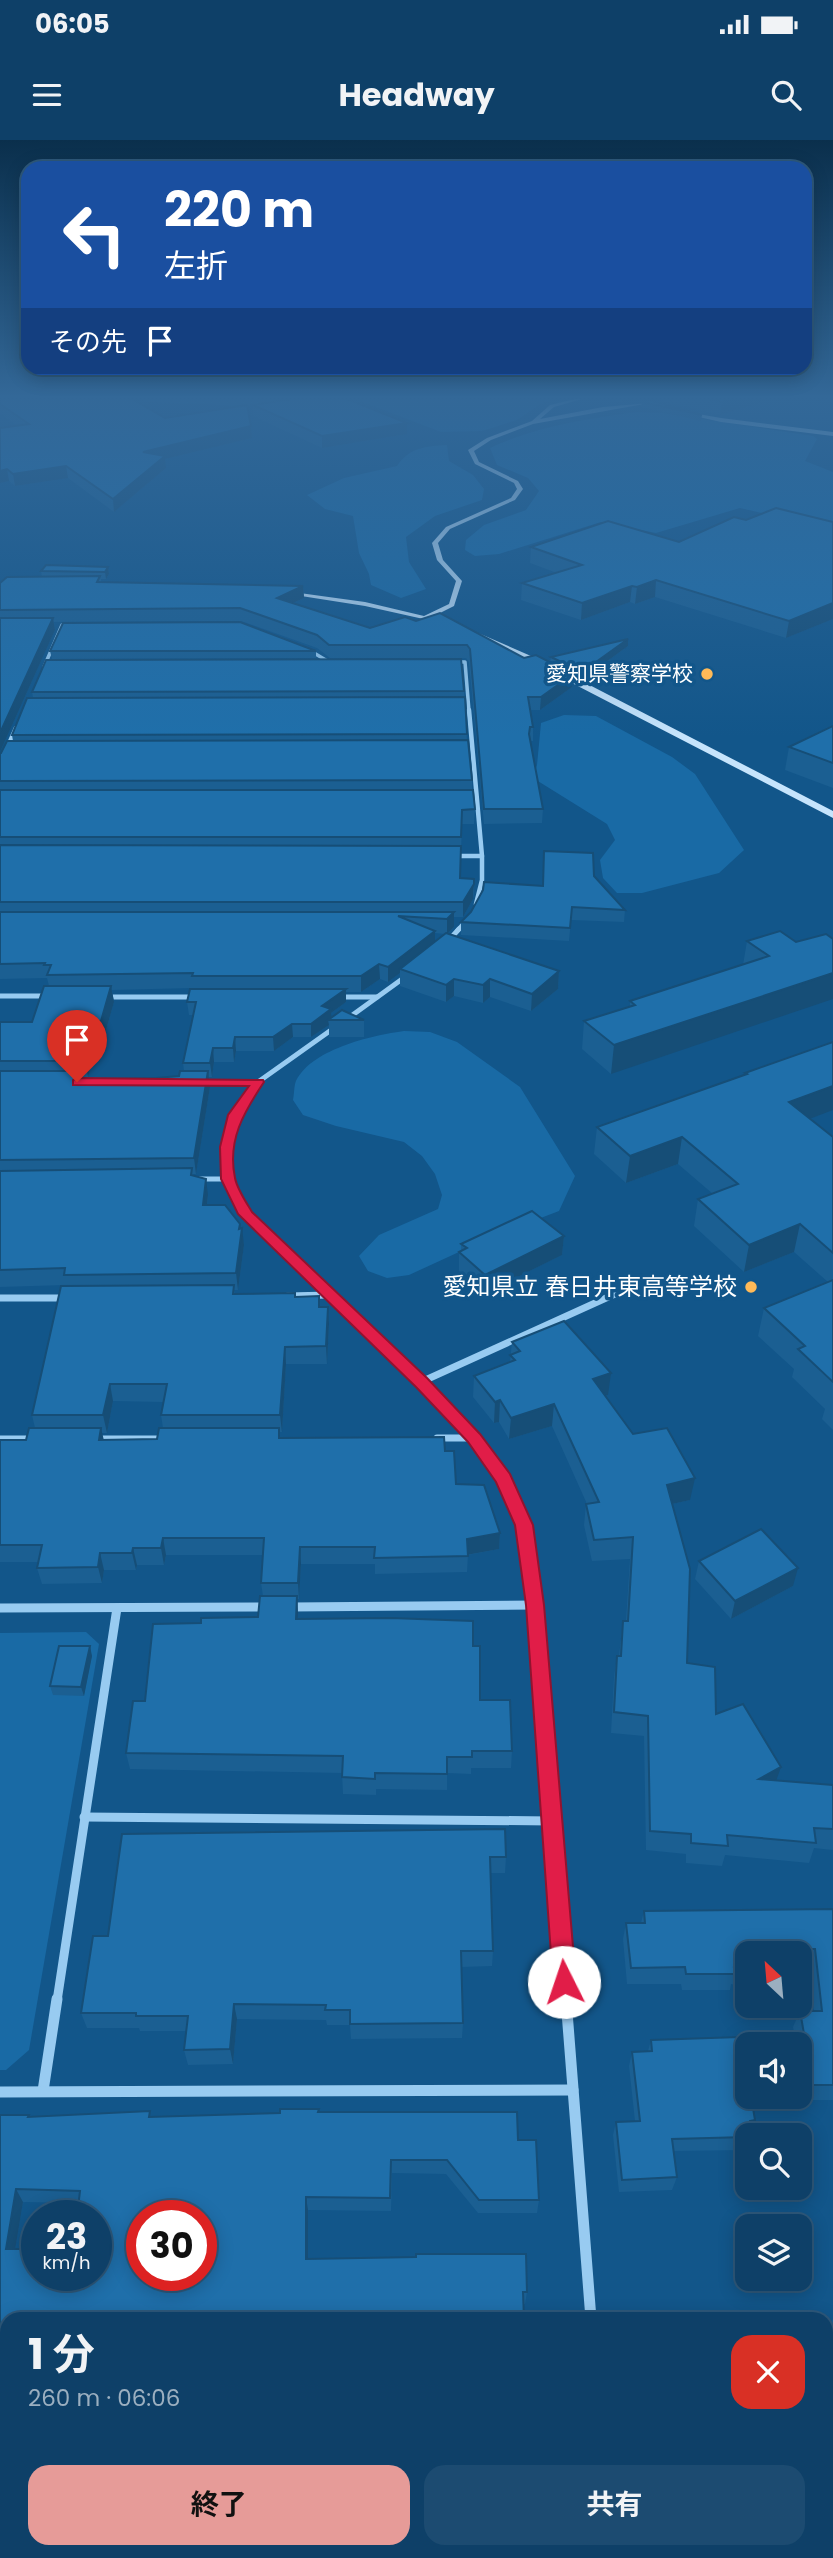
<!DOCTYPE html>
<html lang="ja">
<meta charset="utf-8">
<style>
body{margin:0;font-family:Poppins,"Noto Sans JP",sans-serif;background:#1c4b71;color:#f1f3f6;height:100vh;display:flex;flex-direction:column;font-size:26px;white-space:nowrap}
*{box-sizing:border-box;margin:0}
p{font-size:23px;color:#9bafc0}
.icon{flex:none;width:38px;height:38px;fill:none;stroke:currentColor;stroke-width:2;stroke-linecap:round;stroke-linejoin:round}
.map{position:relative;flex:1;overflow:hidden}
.details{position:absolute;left:0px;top:2172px;width:833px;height:247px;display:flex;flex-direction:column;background:#0e4068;border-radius:21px 21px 0 0;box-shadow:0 4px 18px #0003,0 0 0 2px #2e597c}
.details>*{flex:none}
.banner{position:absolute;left:21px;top:21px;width:791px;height:214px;border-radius:21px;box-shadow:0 4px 18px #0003,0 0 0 2px #2e597c;background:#1a4fa0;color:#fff;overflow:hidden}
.needle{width:46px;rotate:334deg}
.tools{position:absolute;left:735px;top:1801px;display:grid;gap:14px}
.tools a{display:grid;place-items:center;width:77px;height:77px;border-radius:14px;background:#0e4068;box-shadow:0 4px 18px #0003,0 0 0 2px #2e597c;font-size:35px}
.speed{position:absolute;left:21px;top:2060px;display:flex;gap:14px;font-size:35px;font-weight:700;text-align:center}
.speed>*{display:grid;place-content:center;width:91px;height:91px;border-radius:50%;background:#0e4068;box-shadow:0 4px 18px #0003,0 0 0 2px #2e597c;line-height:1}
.speed small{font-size:18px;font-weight:400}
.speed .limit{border:10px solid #d22;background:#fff;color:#111}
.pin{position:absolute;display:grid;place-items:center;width:60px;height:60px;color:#fff;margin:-72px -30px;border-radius:50% 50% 50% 0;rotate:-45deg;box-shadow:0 0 7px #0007}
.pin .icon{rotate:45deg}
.me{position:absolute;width:77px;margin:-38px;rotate:356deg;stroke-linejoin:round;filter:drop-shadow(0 0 5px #0008)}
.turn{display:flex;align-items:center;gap:24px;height:147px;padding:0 28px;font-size:32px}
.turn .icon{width:91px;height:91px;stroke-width:2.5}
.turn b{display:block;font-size:49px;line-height:60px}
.then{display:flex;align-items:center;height:66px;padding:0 28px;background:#0003;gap:14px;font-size:26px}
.round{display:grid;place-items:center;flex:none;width:74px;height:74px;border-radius:21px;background:#1c4b71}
.head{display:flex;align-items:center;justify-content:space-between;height:119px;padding:0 28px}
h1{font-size:42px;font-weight:700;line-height:52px}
.button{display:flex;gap:14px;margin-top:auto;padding:14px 28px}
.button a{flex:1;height:80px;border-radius:21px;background:#e69b98;color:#111;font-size:28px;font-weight:700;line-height:80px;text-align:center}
.button a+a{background:#1c4b71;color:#f1f3f6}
.status{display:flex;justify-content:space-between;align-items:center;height:49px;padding:0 35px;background:#0e4068;direction:ltr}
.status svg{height:19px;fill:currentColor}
header{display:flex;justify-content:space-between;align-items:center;height:91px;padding:0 28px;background:#0e4068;font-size:32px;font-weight:700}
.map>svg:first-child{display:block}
</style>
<div class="status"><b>06:05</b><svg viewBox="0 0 49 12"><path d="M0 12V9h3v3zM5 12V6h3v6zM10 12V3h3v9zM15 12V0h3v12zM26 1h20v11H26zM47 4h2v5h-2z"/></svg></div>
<header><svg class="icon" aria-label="menu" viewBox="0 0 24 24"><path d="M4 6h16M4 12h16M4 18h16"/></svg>Headway<svg class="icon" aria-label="search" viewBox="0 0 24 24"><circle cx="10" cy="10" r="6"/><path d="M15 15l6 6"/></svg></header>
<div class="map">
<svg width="833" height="2418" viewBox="0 0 833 2418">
<rect width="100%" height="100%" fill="#12568a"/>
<g fill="#196aa5">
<polygon points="140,259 294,259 249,266 149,262"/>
<polygon points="355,259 555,259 542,263 517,280 482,291 441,292"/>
<path d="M637 272 663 273 813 296 817 299 805 321 833 332V389L740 368 656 393 601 382 499 414 475 416 465 410 466 400 484 385 526 370 539 351 528 338 497 325 490 308C537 286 585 279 637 272Z"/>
<path d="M447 305 449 321 473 335 484 349 482 360 435 376 406 397 409 422 426 449 401 458 371 445 369 434 359 413 353 376 325 369 307 355 344 338 397 326C409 308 425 306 447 305Z"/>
<polygon points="564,575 596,576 672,617 695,634 744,710 719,733 642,753 617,753 603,738 600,720 615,700 607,684 533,638 537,625 541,583"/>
<path d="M404 891 430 892 457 902 520 947 575 1036 559 1071 496 1095 409 1135 387 1138 368 1131 359 1116 379 1095 438 1069 442 1055 435 1034 422 1016 404 1002 336 986 303 975 293 960C294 955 294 949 295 944 307 910 373 895 404 891Z"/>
<polygon points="86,1492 99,1504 29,1910 6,1930 0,1930 0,1493"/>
</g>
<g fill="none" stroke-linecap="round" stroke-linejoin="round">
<g stroke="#98cbf1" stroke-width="3.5">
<polyline points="309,510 329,522"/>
<polyline points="454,522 465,522 469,571"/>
<polyline points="44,527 62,485"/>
</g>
<g stroke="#98cbf1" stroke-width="4.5">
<polyline points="469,570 482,716 482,740 476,764"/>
<polyline points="0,624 16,588"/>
<polyline points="452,716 482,716"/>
<polyline points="457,791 467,780"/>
</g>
<g stroke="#98cbf1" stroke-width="5">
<polyline points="449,800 459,789"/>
<polyline points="0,856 48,856"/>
<polyline points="106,857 195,857"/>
<polyline points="337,857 377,857"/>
<polyline points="347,879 405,837"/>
<polyline points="203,942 258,942"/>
<polyline points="197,1039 228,1039"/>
<polyline points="243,1068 228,1039 227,1007 235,975 258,942 334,888"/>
</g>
<g stroke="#98cbf1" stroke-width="7">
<polyline points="242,1067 246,1074 421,1242 474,1298 504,1339 524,1385 529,1419"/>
<polyline points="288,1156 329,1155"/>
<polyline points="0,1158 66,1158"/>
<polyline points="421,1242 637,1144"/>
<polyline points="437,1298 474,1298"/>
<polyline points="0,1299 36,1299"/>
<polyline points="94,1299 166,1299"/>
</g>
<g stroke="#98cbf1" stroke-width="9">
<polyline points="528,1417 535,1465 566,1861"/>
<polyline points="291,1467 535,1465"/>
<polyline points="0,1468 268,1467"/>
<polyline points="84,1677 552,1681"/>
<polyline points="57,1861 117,1468"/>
</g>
<g stroke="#98cbf1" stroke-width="11">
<polyline points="566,1859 591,2179"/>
<polyline points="43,1951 57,1859"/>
<polyline points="0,1952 573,1950"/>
<polyline points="0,2314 7,2314"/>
<polyline points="606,2412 606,2418"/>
</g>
<g fill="#c6e4fc" fill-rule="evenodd">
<polygon points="575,259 582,259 554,267 540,279 603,267 650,263 533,284 491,300 474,311 479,322 518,341 523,349 515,360 450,389 438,403 443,420 462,441 454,466 432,477 446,480 446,484 365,466 282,453 285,451 365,462 424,476 449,464 456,441 437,420 432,403 446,387 511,358 517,349 514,343 475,324 468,310 487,298 532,281 550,265"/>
<polygon points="681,271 721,278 833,292 833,296 721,282 681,273"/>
<polygon points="469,489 547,523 833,671 833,678 541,527 466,493"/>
</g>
</g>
<g fill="#1b5f92" fill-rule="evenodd">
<polygon points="0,259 165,278 251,286 252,298 165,319 166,328 114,372 68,338 15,346 9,341 0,343 17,286 0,273"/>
<polygon points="604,259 636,259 635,261 622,263"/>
<polygon points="654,259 774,259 720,275"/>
<polygon points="820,259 833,259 833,263"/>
<polygon points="642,262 702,275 701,281 641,267"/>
<polygon points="253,265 407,283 407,294 322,308 253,276"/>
<polygon points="746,380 833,382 833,479 786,498 655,457 635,464 630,462 581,480 521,460 522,443 557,433 530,423 531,407 679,402"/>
<polygon points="108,427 109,434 106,439 101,439 101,442 303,446 304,458 293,463 370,488 405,477 524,518 550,522 551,517 628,499 628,506 581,540 573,536 572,547 540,570 530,570 533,587 533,601 530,601 543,669 542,683 484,684 469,522 466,518 330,518 317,508 241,481 54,482 55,490 0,612 0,443 42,437 41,431"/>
<polygon points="50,511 316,511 316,518 52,519"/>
<path d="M464 551 467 600 472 640V650L475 669 474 684H462L460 738 474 739V753L473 759 463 777H454V787L448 793 559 831 558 849 531 871 490 857 483 863 454 856 446 862 400 846V833L388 842 380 839 361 852H346V862L331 873V877L364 880V897H329V885L311 897H293L274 911H236L234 922H214L212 937H209L210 947 196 1034H193L208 1055 207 1065 240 1089 244 1105 238 1150H234L235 1154 295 1157 319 1156 320 1167H328L329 1184 327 1224H286L282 1292H280V1298L445 1311 456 1344 500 1393 499 1409 468 1415 467 1432 375 1434V1424H301L299 1459H297L298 1479 473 1506 480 1560 512 1611 511 1628H471V1634L447 1633V1650L376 1649V1655L343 1654 342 1633 130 1629 126 1613 145 1561 201 1483 258 1477 263 1456 261 1443 263 1415H166L164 1425H137L136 1430H104L102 1443 42 1444 37 1428 39 1422H0V1300H26L35 1288 32 1275 66 1146V1145L0 1147V882H32L49 846 47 838 0 839V613L13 601 12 595 33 558 32 552ZM435 793 445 794 435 801ZM193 848 187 862 189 875H194L183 923 184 931 179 936 156 938 83 939V937H88L99 897H104L114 862 112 850ZM113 1261 163 1262 161 1275 163 1288 157 1299 103 1300 102 1293H107Z"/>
<polygon points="833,586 833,648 785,630 789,607"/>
<polygon points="594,736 625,770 624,782 571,780 569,801 461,795 461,782 543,746"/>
<polygon points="747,801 796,802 611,934 582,909 584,881 630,866 630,861 743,825"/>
<polygon points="745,933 833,997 833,1290 822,1279 825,1269 792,1237 794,1229 758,1196 764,1168 828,1142 794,1112 744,1132 694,1086 698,1059 713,1054 678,1024 626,1043 594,1014 597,987 745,935"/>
<polygon points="564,1096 562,1115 485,1153 459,1131 459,1112 461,1111 461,1104"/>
<polygon points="512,1202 608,1255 605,1256 633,1294 690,1360 672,1364 687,1523 716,1574 776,1640 833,1645 833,1710 814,1708 809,1723 725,1715 722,1726 686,1723 686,1714 646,1710 644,1596 611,1593 614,1537 617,1516 619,1516 623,1481 626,1481 630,1419 592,1421 584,1385 586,1364 587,1364 552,1286 509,1299 499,1282 494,1283 473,1257 474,1236 510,1222"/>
<polygon points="699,1421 793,1446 731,1479 695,1439"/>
<polygon points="92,1516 84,1556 53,1555 50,1546"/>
<polygon points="122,1694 506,1717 505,1733 491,1733 493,1811 492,1826 461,1827 463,1883 462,1898 351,1899 350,1885 327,1885 326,1880 237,1879 233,1924 188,1925 184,1910 186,1891 140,1891 139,1888 87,1888 81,1873 108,1796"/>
<polygon points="833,1769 833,1960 806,1960 800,1926 800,1904 796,1904 793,1887 800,1871 814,1871 808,1826 800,1826 800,1813 747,1813 747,1826 741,1826 742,1829 736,1845 731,1844 730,1850 682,1850 681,1844 627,1844 623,1799 626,1783 641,1783 644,1771"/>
<polygon points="651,1900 755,1980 747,1995 747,2010 673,2011 677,2037 672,2050 619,2052 613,1995 616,1982 635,1981 629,1926 632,1912 648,1911"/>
<path d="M319 1972 518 2000 539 2060 537 2073H478L446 2034 392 2033 391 2071 308 2070V2119L527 2152 525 2164 7 2179V2222H0V1975H29L30 1977H152ZM23 2062 78 2063 96 2135 15 2109Z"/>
<polygon points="833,2179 833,2209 829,2185"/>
<polygon points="833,2243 833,2365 826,2364 826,2249 828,2249"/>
</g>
<g fill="#164e77">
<polygon points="623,259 636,259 635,261 622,263"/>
<polygon points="731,259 774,259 720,275 722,262"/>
<polygon points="407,283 407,294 322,308 322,296"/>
<polygon points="251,286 252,298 165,319 166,328 114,372 113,359 143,312"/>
<polygon points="66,326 68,338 15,346 13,334"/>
<polygon points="7,329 9,341 0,343 0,331"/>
<polygon points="108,427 109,434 106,439 105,432"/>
<polygon points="656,440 655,457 635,464 637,447"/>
<polygon points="303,446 304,458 277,470 277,458"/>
<polygon points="632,446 630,462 581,480 582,463"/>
<polygon points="833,463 833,479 786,498 789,481"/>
<polygon points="53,478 55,490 0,612 0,593"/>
<polygon points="628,499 628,506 581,540 582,532"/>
<polygon points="573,534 572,547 540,570 541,557"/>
<polygon points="474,739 473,759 463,777 463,762"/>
<polygon points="454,772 454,787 447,794 447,779"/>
<polygon points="435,791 435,806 400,829 400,833 388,842 388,827"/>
<polygon points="379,824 380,839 361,852 361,836"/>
<polygon points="559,831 558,849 531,871 532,854"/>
<polygon points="833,833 833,859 611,934 614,905"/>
<polygon points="454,839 454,856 446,862 446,845"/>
<polygon points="490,839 490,857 483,863 483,845"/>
<polygon points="111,846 114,862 104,897 101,881"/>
<polygon points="346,849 346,862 331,873 332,880 328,880 329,885 311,897 311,884 322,866"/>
<polygon points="96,881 99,897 88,937 85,921"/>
<polygon points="292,884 293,897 274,911 273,897"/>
<polygon points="235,897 236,911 234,922 233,908"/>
<polygon points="213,908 214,922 212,937 210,923"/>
<polygon points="208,931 210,947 196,1034 194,1018"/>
<polygon points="833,946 833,970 783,989 789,962"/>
<polygon points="682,997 678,1024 626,1043 630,1016"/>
<polygon points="206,1039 208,1055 205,1081 203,1065"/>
<polygon points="240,1084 241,1096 242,1088 244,1105 238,1150 236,1133"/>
<polygon points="800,1084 794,1112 744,1132 749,1105"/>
<polygon points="564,1096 562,1115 485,1153 485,1135"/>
<polygon points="328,1167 329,1184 327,1224 326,1206"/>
<polygon points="285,1207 286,1224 282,1292 280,1275"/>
<polygon points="611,1233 608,1255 591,1261 593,1239"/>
<polygon points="110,1244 113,1261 107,1293 103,1275"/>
<polygon points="500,1260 499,1282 494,1283 495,1262"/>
<polygon points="554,1264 552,1286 509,1299 511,1278"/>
<polygon points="101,1288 105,1305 99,1300"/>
<polygon points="695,1338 690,1360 663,1366 667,1345"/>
<polygon points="500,1393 499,1409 466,1415 467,1399"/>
<polygon points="163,1398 166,1415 164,1425 161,1408"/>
<polygon points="300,1407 301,1424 299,1459 298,1443"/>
<polygon points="133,1408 137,1425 136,1430 132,1413"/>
<polygon points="100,1413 104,1430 102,1443 98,1427"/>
<polygon points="798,1428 793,1446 731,1479 735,1461"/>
<polygon points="297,1456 298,1473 297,1496 296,1479"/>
<polygon points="90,1506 92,1516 84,1556 81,1547"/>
<polygon points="781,1627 774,1647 759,1639"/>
<polygon points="234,1864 237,1879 233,1924 230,1909"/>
<polygon points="16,2049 23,2062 13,2122 6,2109"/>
<polygon points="306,2057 308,2070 308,2131 306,2119"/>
</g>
<g fill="#1f6faa" stroke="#164e77" stroke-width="2" fill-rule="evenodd">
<polygon points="0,259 132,259 165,278 247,265 251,286 143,312 165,316 113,359 66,326 13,334 7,329 0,331 0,288 29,284 0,264"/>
<polygon points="292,259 347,259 407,283 322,296 253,265"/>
<polygon points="710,259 731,259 722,262"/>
<polygon points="649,260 702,275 642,262"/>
<polygon points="776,368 833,382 833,463 789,481 656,440 637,447 632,446 582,463 522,443 582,425 531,407 608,381 679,402 734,377 746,380"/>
<polygon points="46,425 108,427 105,432 41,431"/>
<polygon points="100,436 97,442 303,446 277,458 370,488 405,477 416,481 440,473 524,518 536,515 573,534 541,557 528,557 533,587 530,587 529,594 543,669 484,669 470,509 467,505 329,505 317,495 240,468 0,470 0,443 7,437"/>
<polygon points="0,478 53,478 0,593"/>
<polygon points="240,482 316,511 50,511 63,483"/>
<polygon points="628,499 582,532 551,517"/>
<polygon points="461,519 464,551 32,552 46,520"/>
<polygon points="465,557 467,594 12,595 27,558"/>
<polygon points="833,586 833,623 789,607"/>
<polygon points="468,600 472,640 0,641 0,613 1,613 7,601"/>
<polygon points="0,650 473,650 475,669 462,670 461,697 0,697"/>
<polygon points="0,705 461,706 460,738 474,739 474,744 463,762 0,762"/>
<polygon points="544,711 593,713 594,736 625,770 572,767 570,788 461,782 471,772 483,750 484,742 543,746"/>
<polygon points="0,772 454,772 447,779 398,776 435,791 388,827 379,824 361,836 192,836 193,833 47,835 51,825 44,825 45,823 0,824"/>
<polygon points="780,791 796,802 826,794 833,799 833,833 614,905 584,881 635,865 630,861 769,816 747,801"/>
<polygon points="446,793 559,831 532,854 490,839 483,845 454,839 446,845 400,829"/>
<polygon points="44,846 111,846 101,881 96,881 85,921 0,921 0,882 32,882"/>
<polygon points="190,849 346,849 322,866 331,869 311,884 292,884 273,897 235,897 233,908 213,908 210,923 183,923 196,862 187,862"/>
<polygon points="342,870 364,880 328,880"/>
<polygon points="833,902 833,946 789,962 833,997 833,1113 800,1084 749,1105 698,1059 738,1044 682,997 630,1016 597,987 747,934 745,933"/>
<polygon points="0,931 82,931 80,939 156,938 179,936 180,931 208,931 194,1018 0,1020"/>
<polygon points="192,1028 191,1035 206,1039 203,1065 225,1065 240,1084 239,1089 242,1088 236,1133 64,1135 65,1128 0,1130 0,1031"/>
<polygon points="532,1071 564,1096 485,1135 459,1112 467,1108 461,1104"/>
<polygon points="833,1140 833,1242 798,1209 805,1206 764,1168"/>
<polygon points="234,1145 233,1154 295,1153 295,1157 319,1156 319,1167 328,1167 326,1206 285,1207 280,1275 161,1275 167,1244 110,1244 103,1275 32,1275 61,1146"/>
<polygon points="564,1181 611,1233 593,1239 633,1294 667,1288 695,1338 667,1345 690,1429 687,1523 715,1527 716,1574 743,1564 781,1627 759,1639 833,1645 833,1689 814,1688 816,1703 727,1695 728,1706 691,1703 691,1694 650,1691 648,1576 614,1572 617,1516 621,1516 623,1481 628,1481 633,1397 594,1400 586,1364 599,1362 554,1264 511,1278 500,1260 495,1262 474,1236 515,1220 510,1215 520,1211 512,1202"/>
<polygon points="29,1288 101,1288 99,1300 157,1299 159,1288 279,1288 279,1298 444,1297 445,1311 454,1311 456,1344 484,1345 500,1393 467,1399 468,1416 374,1418 375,1407 300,1407 298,1443 261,1443 264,1398 163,1398 161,1408 133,1408 132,1413 100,1413 98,1427 37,1428 42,1405 0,1405 0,1300 26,1300"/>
<polygon points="761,1389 798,1428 735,1461 699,1421"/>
<polygon points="260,1456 297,1456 296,1479 391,1478 473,1481 473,1506 480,1506 480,1560 510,1560 512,1611 472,1611 472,1617 447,1617 447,1634 375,1633 375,1639 342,1637 343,1616 126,1613 133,1561 145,1561 153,1484 201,1483 201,1478 258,1477"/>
<polygon points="59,1506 90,1506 81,1547 50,1546"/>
<polygon points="505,1689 506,1717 490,1717 493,1811 461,1811 463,1883 350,1884 350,1870 325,1870 326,1865 234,1864 230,1909 184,1910 188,1876 136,1876 136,1873 81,1873 93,1796 108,1796 122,1694"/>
<polygon points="833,1769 833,1945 813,1945 800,1871 822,1871 815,1809 739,1809 742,1829 734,1828 735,1834 686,1834 685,1827 631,1828 626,1783 645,1783 644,1771"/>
<polygon points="740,1897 747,1937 747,1956 751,1956 755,1980 750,1981 752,1995 747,1995 747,1997 672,1999 677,2037 622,2040 616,1982 640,1981 632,1912 652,1911 651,1900"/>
<path d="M280 1969H319L318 1972H517L518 2000H536L539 2060H479L447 2020H391L390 2058 306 2057V2119L416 2117V2114H526L527 2152H523L524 2179H7V2211H0V1975H29L28 1977 150 1971 149 1977 280 1973ZM16 2049 80 2051 77 2076H96V2135H37V2109H6ZM142 2076H201V2135H142Z"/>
<rect x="826" y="2249" width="7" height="106"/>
<polygon points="0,2362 7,2362 7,2412 539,2412 539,2418 0,2418"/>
</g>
<linearGradient id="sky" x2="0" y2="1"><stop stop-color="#0a2f4c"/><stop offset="0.43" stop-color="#336898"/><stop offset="1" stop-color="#336898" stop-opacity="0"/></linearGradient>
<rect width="833" height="597" fill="url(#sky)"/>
<path fill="#e11d48" stroke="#92132f" stroke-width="2" d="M77 938 263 940 264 942C244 972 227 1000 235 1038 237 1049 246 1062 252 1072L427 1238 480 1294 510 1334 533 1385 544 1465 576 1842 572 1850 564 1854 556 1850 553 1842 526 1465 515 1385 496 1342 468 1302 416 1247 238 1074 221 1039 220 1007 228 975 249 946 73 945V940Z"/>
<g fill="#ffba58" stroke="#12568a" stroke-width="2.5">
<circle cx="707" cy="534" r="7"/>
<circle cx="751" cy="1147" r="7"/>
</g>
<g text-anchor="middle" stroke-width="7" stroke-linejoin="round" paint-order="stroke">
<g font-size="21" fill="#fff" stroke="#12568a" text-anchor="end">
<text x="693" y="541">愛知県警察学校</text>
</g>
<g font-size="24" fill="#fff" stroke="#12568a" text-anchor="end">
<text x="737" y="1155">愛知県立 春日井東高等学校</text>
</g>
</g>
</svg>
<div class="tools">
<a><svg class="needle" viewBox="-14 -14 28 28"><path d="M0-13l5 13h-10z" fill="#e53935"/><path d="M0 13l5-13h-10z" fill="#9bafc0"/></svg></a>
<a><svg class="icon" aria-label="sound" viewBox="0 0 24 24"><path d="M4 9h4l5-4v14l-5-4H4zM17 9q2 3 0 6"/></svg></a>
<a><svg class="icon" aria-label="search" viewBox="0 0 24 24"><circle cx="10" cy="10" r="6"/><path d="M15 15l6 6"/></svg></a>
<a><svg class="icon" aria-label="layers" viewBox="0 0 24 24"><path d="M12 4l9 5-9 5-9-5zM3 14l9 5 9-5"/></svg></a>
</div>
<div class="speed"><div>23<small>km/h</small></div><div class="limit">30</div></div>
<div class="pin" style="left:77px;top:942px;background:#d93025"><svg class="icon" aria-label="arrive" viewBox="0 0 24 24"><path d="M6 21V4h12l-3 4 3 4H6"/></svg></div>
<svg class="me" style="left:564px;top:1842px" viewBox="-20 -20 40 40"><circle r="19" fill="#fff"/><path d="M0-13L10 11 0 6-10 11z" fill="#e11d48"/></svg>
<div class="banner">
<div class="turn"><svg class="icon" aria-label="left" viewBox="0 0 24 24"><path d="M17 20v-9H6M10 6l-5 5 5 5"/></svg><div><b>220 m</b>左折</div></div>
<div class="then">その先<svg class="icon" aria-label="arrive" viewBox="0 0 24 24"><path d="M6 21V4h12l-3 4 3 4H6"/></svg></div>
</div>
<section class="details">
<div class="head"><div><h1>1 分</h1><p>260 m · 06:06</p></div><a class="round" style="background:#d93025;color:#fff"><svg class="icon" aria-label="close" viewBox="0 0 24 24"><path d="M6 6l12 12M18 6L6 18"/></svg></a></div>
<div class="button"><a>終了</a><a>共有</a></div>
</section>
</div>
